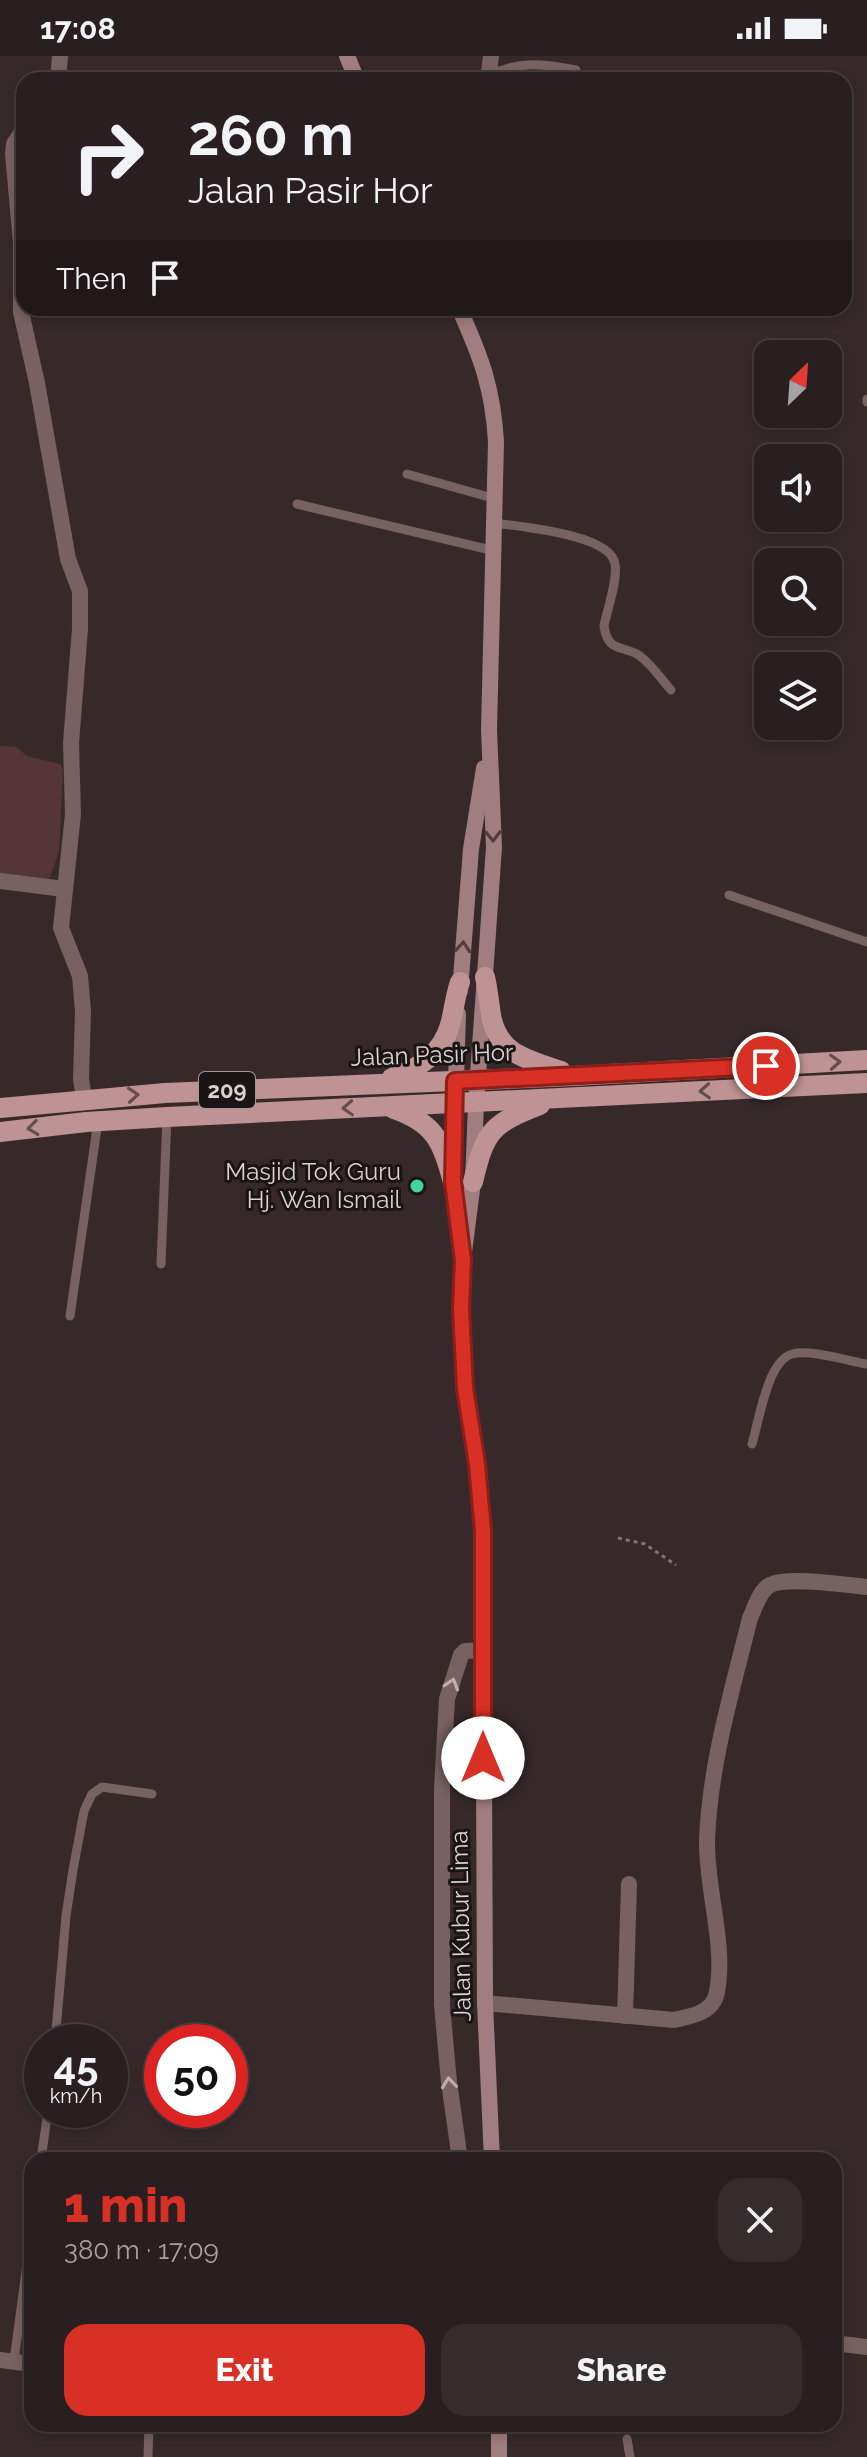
<!DOCTYPE html>
<meta charset="utf-8">
<style>
body{margin:0;font-family:Raleway,sans-serif;background:#352c2d;color:#f1f3f6;height:100vh;display:flex;flex-direction:column;font-size:30px;white-space:nowrap}
*{box-sizing:border-box;margin:0}
p{font-size:26px;color:#a5a2a5}
.icon{flex:none;width:44px;height:44px;fill:none;stroke:currentColor;stroke-width:2;stroke-linecap:round;stroke-linejoin:round}
.map{position:relative;flex:1;overflow:hidden}
.drawer{position:absolute;left:24px;top:2096px;width:818px;height:280px;display:flex;flex-direction:column;background:#291f20;border-radius:24px;box-shadow:0 4px 12px #0003,0 0 0 2px #453d3e}
.drawer>*{flex:none}
.hud{position:absolute;left:16px;top:16px;width:836px;height:244px;border-radius:24px;box-shadow:0 4px 12px #0003,0 0 0 2px #453d3e;background:#291f20;color:#f1f3f6;overflow:hidden}
.needle{width:52px;rotate:25deg}
.buttons{position:absolute;left:754px;top:284px;display:grid;gap:16px}
.buttons a{display:grid;place-items:center;width:88px;height:88px;border-radius:16px;background:#291f20;box-shadow:0 4px 12px #0003,0 0 0 2px #453d3e;font-size:40px}
.speed{position:absolute;left:24px;top:1968px;display:flex;gap:16px;font-size:40px;font-weight:700;text-align:center}
.speed>*{display:grid;place-content:center;width:104px;height:104px;border-radius:50%;background:#291f20;box-shadow:0 4px 12px #0003,0 0 0 2px #453d3e;line-height:1}
.speed small{font-size:20px;font-weight:400}
.speed .limit{border:12px solid #d22;background:#fff;color:#111}
.pin{position:absolute;display:grid;place-items:center;width:68px;height:68px;color:#fff;margin:-34px;border:4px solid #fff;border-radius:50%;box-shadow:0 2px 8px #0007}
.me{position:absolute;width:88px;margin:-44px;rotate:0deg;stroke-linejoin:round;filter:drop-shadow(0 0 6px #0008)}
.turn{display:flex;align-items:center;gap:28px;height:168px;padding:0 40px;font-size:36px}
.turn .icon{width:104px;height:104px;stroke-width:2.5}
.turn b{display:block;font-size:56px;line-height:68px}
.then{display:flex;align-items:center;height:76px;padding:0 40px;background:#0003;gap:16px;font-size:30px}
.round{display:grid;place-items:center;flex:none;width:84px;height:84px;border-radius:24px;background:#352c2d}
.summary{display:flex;align-items:center;justify-content:space-between;height:136px;padding:0 40px}
h1{font-size:48px;font-weight:800;line-height:60px;color:#d93025}
.cta{display:flex;gap:16px;margin-top:auto;padding:16px 40px}
.cta a{flex:1;height:92px;border-radius:24px;background:#d93025;color:#fff;font-size:32px;font-weight:800;line-height:92px;text-align:center}
.cta a+a{background:#352c2d;color:#f1f3f6}
.status{display:flex;justify-content:space-between;align-items:center;height:56px;padding:0 40px;background:#291f20;direction:ltr}
.status svg{height:22px;fill:currentColor}
.map>svg:first-child{display:block}
</style>
<div class="status"><b>17:08</b><svg viewBox="0 0 49 12"><path d="M0 12V9h3v3zM5 12V6h3v6zM10 12V3h3v9zM15 12V0h3v12zM26 1h20v11H26zM47 4h2v5h-2z"/></svg></div>
<div class="map">
<svg width="867" height="2401" viewBox="0 0 867 2401">
<rect width="100%" height="100%" fill="#37292a"/>
<polygon fill="#553537" points="0,690 16,691 27,700 60,708 63,714 59,796 48,826 0,821"/>
<g fill="none" stroke-linecap="round" stroke-linejoin="round">
<polyline stroke="#807475" stroke-width="3" stroke-dasharray="4 4" stroke-linecap="butt" points="618,1482 645,1488 676,1509"/>
<g stroke="#776161" stroke-width="9">
<path d="M489 20C518 4 545 8 576 14"/>
<polyline points="867,343 867,346"/>
<polyline points="407,418 496,443"/>
<polyline points="297,448 495,495"/>
<path d="M495 467C521 471 611 478 615 508 618 524 607 554 604 570 608 598 623 588 640 600 652 609 661 623 671 634"/>
<polyline points="729,839 867,886"/>
<polyline points="161,1208 167,1061"/>
<polyline points="70,1260 98,1065"/>
<path d="M752 1388C759 1366 767 1305 792 1298 810 1293 848 1305 867 1308"/>
<polyline points="55,1986 66,1860 73,1814 84,1755 92,1738 102,1731 152,1738"/>
<polyline points="41,2104 48,2054"/>
<polyline points="14,2305 32,2170"/>
<polyline points="627,2383 630,2401"/>
<polyline points="148,2401 149,2368"/>
</g>
<g stroke="#776161" stroke-width="16">
<polyline points="58,24 60,0"/>
<polyline points="488,24 491,0"/>
<polyline points="24,73 14,88 13,98 21,187 21,256 37,327 68,503 80,535 80,573 71,687 73,758 61,872 80,920 83,955 81,1023 84,1043"/>
<polyline points="0,825 64,833"/>
<path d="M485 1947 674 1964C692 1960 713 1957 717 1936 726 1888 706 1833 707 1784 710 1708 732 1635 750 1562 755 1552 759 1535 770 1529 787 1520 846 1529 867 1531"/>
<polyline points="625,1960 629,1828"/>
<polyline points="460,2104 449,2026 442,1949 442,1732 447,1643 461,1599 465,1595 483,1594"/>
<polyline points="834,2287 867,2291"/>
<polyline points="0,2304 32,2308"/>
</g>
<g stroke="#a07d7e" stroke-width="16">
<polyline points="347,0 357,24"/>
<path d="M459 252C481 301 493 332 496 386L489 674 494 791 476 1047 473 1126 463 1204 461 1252 465 1332 477 1408 483 1475 485 1947 492 2104"/>
<polyline points="460,935 471,793 484,712"/>
<polyline points="458,958 453,1126 460,1182"/>
<polyline points="499,2368 499,2401"/>
</g>
<g stroke="#bf9394" stroke-width="20">
<path d="M485 921C488 934 489 946 491 959 498 999 528 1003 561 1015"/>
<path d="M392 1022C419 1012 442 998 450 969 454 955 455 940 460 926"/>
<polyline points="0,1052 165,1037 573,1020 867,1004"/>
<path d="M394 1053C435 1067 442 1086 453 1126"/>
<polyline points="0,1076 86,1066 167,1061 867,1027"/>
<path d="M473 1126C485 1075 491 1068 540 1049"/>
</g>
</g>
<defs><path id="oneway-chevron" d="M-2-3.5L2.5 0L-2 3.5" fill="none" stroke-width="1.6" stroke-linecap="round" stroke-linejoin="round" transform="scale(2)"/></defs>
<g stroke="#503e3e">
<use href="#oneway-chevron" transform="translate(493 780) rotate(89)"/>
<use href="#oneway-chevron" transform="translate(463 891) rotate(-85)"/>
</g>
<g stroke="#644d4e">
<use href="#oneway-chevron" transform="translate(835 1006) rotate(-3)"/>
<use href="#oneway-chevron" transform="translate(705 1035) rotate(177)"/>
<use href="#oneway-chevron" transform="translate(133 1039) rotate(-4)"/>
<use href="#oneway-chevron" transform="translate(348 1052) rotate(177)"/>
<use href="#oneway-chevron" transform="translate(33 1072) rotate(173)"/>
</g>
<g stroke="#bcafaf">
<use href="#oneway-chevron" transform="translate(452 1628) rotate(-73)"/>
<use href="#oneway-chevron" transform="translate(449 2027) rotate(-96)"/>
</g>
<g fill="none" stroke-linecap="round" stroke-linejoin="round">
<defs>
<polyline id="route" points="483,1702 483,1475 477,1408 465,1332 461,1252 463,1204 453,1126 455,1025 766,1010"/>
</defs>
<use href="#route" stroke="#8d1f18" stroke-width="20"/>
<use href="#route" stroke="#d93025" stroke-width="14"/>
</g>
<circle fill="#40d4a2" stroke="#1a1414" stroke-width="3" cx="417" cy="1130" r="8"/>
<g text-anchor="middle" stroke-width="6" stroke-linejoin="round" paint-order="stroke">
<rect fill="#1a1414" stroke="#a09898" stroke-width="2" x="199" y="1016" width="56" height="36" rx="6"/>
<g font-size="22" font-weight="bold" fill="#dad1d1">
<text x="227" y="1042">209</text>
</g>
<g font-size="24" fill="#dad1d1" stroke="#1a1414">
<text transform="translate(432 999) rotate(-2)" y="8">Jalan Pasir Hor</text>
<text transform="translate(461 1870) rotate(-91)" y="8">Jalan Kubur Lima</text>
</g>
<g font-size="24" fill="#dad1d1" stroke="#1a1414" text-anchor="end">
<text x="401" y="1124">Masjid Tok Guru<tspan x="401" dy="28">Hj. Wan Ismail</tspan></text>
</g>
</g>
</svg>
<div class="buttons">
<a><svg class="needle" viewBox="-14 -14 28 28"><path d="M0-13l5 13h-10z" fill="#e53935"/><path d="M0 13l5-13h-10z" fill="#a5a2a5"/></svg></a>
<a><svg class="icon" aria-label="sound" viewBox="0 0 24 24"><path d="M4 9h4l5-4v14l-5-4H4zM17 9q2 3 0 6"/></svg></a>
<a><svg class="icon" aria-label="search" viewBox="0 0 24 24"><circle cx="10" cy="10" r="6"/><path d="M15 15l6 6"/></svg></a>
<a><svg class="icon" aria-label="layers" viewBox="0 0 24 24"><path d="M12 4l9 5-9 5-9-5zM3 14l9 5 9-5"/></svg></a>
</div>
<div class="speed"><div>45<small>km/h</small></div><div class="limit">50</div></div>
<div class="pin" style="left:766px;top:1010px;background:#d93025"><svg class="icon" aria-label="arrive" viewBox="0 0 24 24"><path d="M6 21V4h12l-3 4 3 4H6"/></svg></div>
<svg class="me" style="left:483px;top:1702px" viewBox="-20 -20 40 40"><circle r="19" fill="#fff"/><path d="M0-13L10 11 0 6-10 11z" fill="#d93025"/></svg>
<div class="hud">
<div class="turn"><svg class="icon" aria-label="right" viewBox="0 0 24 24"><path d="M7 20v-9h11M14 6l5 5-5 5"/></svg><div><b>260 m</b>Jalan Pasir Hor</div></div>
<div class="then">Then<svg class="icon" aria-label="arrive" viewBox="0 0 24 24"><path d="M6 21V4h12l-3 4 3 4H6"/></svg></div>
</div>
<section class="drawer">
<div class="summary"><div><h1>1 min</h1><p>380 m · 17:09</p></div><a class="round"><svg class="icon" aria-label="close" viewBox="0 0 24 24"><path d="M6 6l12 12M18 6L6 18"/></svg></a></div>
<div class="cta"><a>Exit</a><a>Share</a></div>
</section>
</div>
